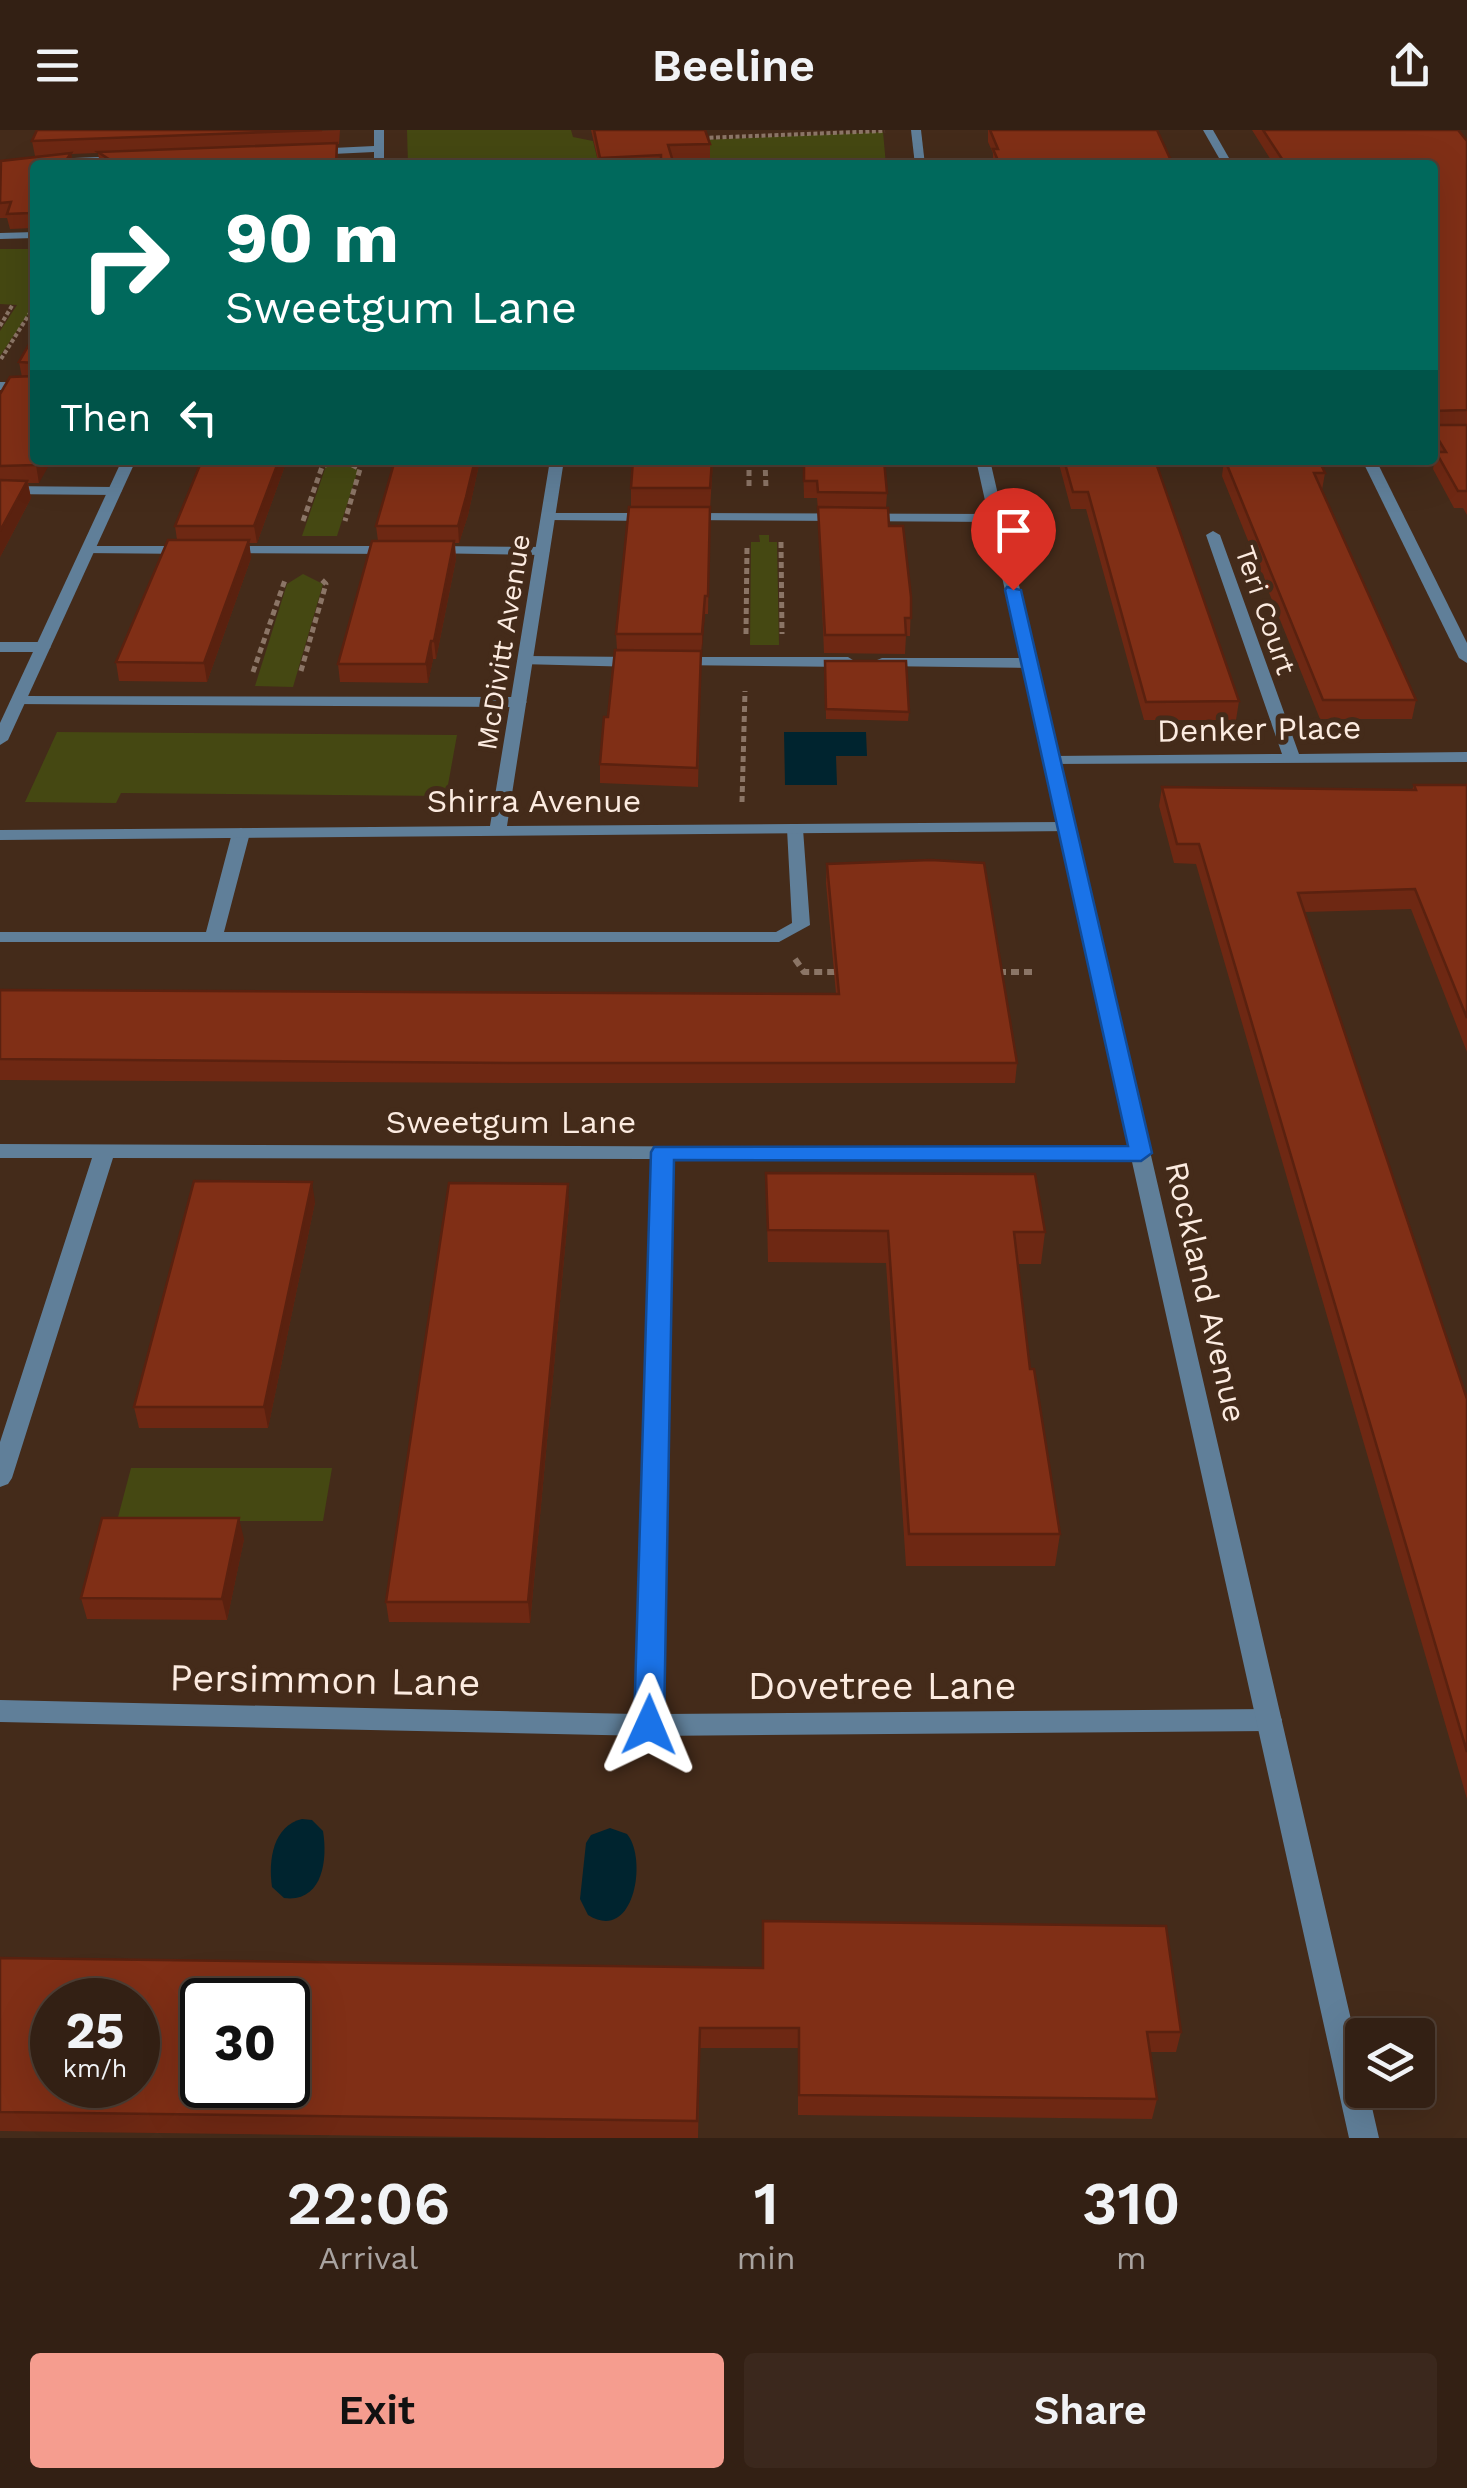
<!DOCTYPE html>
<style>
body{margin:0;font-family:"Work Sans",sans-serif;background:#3b281d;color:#f1f3f6;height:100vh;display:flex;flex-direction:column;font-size:38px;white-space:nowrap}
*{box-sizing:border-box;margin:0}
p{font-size:32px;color:#a9a3a0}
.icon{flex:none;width:55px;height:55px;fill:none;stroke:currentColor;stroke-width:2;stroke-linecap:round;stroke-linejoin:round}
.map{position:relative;height:2008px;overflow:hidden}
.details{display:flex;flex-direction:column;background:#332014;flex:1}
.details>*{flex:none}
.banner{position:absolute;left:30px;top:30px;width:1408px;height:305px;border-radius:10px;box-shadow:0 10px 40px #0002,0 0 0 2px #4e3e34;background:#00695c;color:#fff;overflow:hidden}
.fabs{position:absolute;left:1345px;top:1888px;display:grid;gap:20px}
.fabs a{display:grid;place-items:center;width:90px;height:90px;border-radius:10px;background:#332014;box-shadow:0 10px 40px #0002,0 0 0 2px #4e3e34;font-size:50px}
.speed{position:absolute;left:30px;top:1848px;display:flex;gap:20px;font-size:50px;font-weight:700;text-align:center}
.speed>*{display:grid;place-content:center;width:130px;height:130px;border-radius:50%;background:#332014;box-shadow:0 10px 40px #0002,0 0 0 2px #4e3e34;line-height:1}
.speed small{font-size:25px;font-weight:400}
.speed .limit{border:5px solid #111;border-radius:15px;background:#fff;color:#111}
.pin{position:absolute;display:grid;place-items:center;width:85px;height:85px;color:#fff;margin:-102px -42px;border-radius:50% 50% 50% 0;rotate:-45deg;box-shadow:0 0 10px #0007}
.pin .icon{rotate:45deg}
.me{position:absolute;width:110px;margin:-55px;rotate:1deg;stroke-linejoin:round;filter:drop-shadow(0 0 8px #0008)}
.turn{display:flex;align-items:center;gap:35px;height:210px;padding:0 30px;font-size:45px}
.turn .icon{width:130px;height:130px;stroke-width:2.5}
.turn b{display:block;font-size:70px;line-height:85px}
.then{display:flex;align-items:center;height:95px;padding:0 30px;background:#0003;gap:20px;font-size:38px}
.eta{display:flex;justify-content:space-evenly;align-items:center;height:170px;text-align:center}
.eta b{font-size:60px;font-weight:600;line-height:70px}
.cta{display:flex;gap:20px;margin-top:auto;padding:20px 30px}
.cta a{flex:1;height:115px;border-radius:10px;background:#f59d8f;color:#111;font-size:40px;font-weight:600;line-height:115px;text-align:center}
.cta a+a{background:#3b281d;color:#f1f3f6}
header{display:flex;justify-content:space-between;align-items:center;height:130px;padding:0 30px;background:#332014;font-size:45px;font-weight:600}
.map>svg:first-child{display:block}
</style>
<header><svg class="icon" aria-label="menu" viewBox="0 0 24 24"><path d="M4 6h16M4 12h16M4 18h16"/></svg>Beeline<svg class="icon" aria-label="share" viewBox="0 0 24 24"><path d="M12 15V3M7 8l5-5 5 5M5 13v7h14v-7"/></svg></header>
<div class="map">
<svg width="1467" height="2008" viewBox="0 0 1467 2008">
<rect width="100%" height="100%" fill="#442b1a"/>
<g fill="#454812">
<polygon points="407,0 571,0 573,7 593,11 599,35 408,35"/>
<polygon points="883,2 886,35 668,33 676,11"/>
<polygon points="0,119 35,119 35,174 0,226 0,201 17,175 0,174"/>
<polygon points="341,330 358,340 337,406 302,406 326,336"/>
<polygon points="759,405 769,405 769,412 777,412 779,515 750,515 751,412 760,412"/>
<polygon points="303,444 323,454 293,557 255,556 287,454"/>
<polygon points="57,602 457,605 446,666 121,663 116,673 25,672"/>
<polygon points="131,1338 332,1338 323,1391 117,1391"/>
</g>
<g fill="#00242f">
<polygon points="784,602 866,602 867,626 836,626 837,655 785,655"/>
<path d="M302 1689 312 1690 323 1701C328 1731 322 1773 284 1768L272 1757C268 1730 273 1696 302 1689Z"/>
<path d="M610 1698 627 1704C648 1729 634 1814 588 1785L580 1769 586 1713 591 1705Z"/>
</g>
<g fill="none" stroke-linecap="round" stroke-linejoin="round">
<g stroke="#8b7566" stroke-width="4" stroke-dasharray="4 2.5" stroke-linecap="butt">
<polyline points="703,8 885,1"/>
<polyline points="0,196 13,174"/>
<polyline points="1,229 35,175"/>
</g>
<g stroke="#8b7566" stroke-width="5" stroke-dasharray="6 4" stroke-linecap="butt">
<polyline points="343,330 360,339 345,391"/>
<polyline points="749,330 749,358"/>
<polyline points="765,330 766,359"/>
<polyline points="303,391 322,337 334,330"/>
<polyline points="781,412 782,504"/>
<polyline points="746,504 747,416"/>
<polyline points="301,541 326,454 321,449"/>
<polyline points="253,542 285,450"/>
<polyline points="742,672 745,561"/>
</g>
<g stroke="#8b7566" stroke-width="6" stroke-dasharray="8 5" stroke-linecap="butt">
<polyline points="795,829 804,842 841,842"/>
<polyline points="998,842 1032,842"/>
</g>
<g fill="#607f99" fill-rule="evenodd">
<rect x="0" y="252" width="35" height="8"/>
<polygon points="0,356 115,357 122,361 115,365 0,364"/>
<polygon points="543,383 651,383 658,387 651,391 548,390 541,386"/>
<polygon points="685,383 996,384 1003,388 996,392 680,390 680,384"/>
<polygon points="88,416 191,416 198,420 191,424 83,423 81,420"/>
<polygon points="225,416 396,416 403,420 396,424 220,423 220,417"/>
<polygon points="430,416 543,417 550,421 543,425 425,423 425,417"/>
<polygon points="0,512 43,512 51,517 43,522 0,522"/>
<polygon points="525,526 638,527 646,532 638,537 520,534 517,531"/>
<polygon points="677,527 848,527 856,532 848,537 672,535 672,529"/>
<polygon points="882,528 1029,528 1037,533 1029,538 877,536 877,530"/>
<polygon points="18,566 519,567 527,572 519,577 12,574 12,568"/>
<polygon points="795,694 803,699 810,795 779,812 0,812 0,802 206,802 232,703 241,698 250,703 224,802 776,802 792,793 787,699"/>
</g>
<g fill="#607f99" fill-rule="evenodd">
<polygon points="374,0 384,0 384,35 374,35 374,22 312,25 307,22 312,19 374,16"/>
<polygon points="1203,0 1213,0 1233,35 1223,35"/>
<polygon points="123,26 127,31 0,37 0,31"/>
<polygon points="35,102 35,108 0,109 0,103"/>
<polygon points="122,330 136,330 8,610 0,615 0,593"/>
<polygon points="550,330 564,330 507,696 1068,692 1076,697 1074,701 0,710 0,700 490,696"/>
<polygon points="1362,330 1376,330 1467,513 1467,533 1459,528"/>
<polygon points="1213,401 1220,405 1299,624 1467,622 1467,632 1046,634 1044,631 1052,626 1282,624 1206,405"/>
<polygon points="0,1014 1148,1018 1151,1023 1148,1028 1141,1030 673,1029 662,1584 1269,1579 1278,1582 1282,1590 1278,1598 1269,1601 649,1606 0,1592 0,1570 636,1584 653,1029 113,1028 12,1348 8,1354 0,1357 0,1312 92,1028 0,1028"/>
</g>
<g fill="#607f99" fill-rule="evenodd">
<polygon points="911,0 921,0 925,35 915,35"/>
<polygon points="976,330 990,330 1362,1937 1362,1960 1368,1960 1379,2008 1349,2008"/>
</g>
</g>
<g fill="#6e2813">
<polygon points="340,0 339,14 337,14 338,35 100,35 98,23 71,24 73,35 35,35 35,96 33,98 10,99 7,88 0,88 0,35 55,25 35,26 32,11"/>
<polygon points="591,0 705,0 710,14 710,31 673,33 674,35 599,35"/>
<polygon points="988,0 1157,0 1173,35 993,35 993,23 988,12"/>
<polygon points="1252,0 1458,0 1467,11 1467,385 1463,378 1454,378 1433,339 1435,327 1432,322 1432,35 1274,35"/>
<polygon points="35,204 39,353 28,353 31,368 0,427 0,264 22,247 19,232"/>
<polygon points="287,330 257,413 249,413 251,428 207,552 119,551 116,532 177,410 175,396"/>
<polygon points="395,330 480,330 468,385 459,413 455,413 456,429 436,529 433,529 428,553 340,552 338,534 378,411 376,396"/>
<polygon points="713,330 710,380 708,484 705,484 701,523 698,657 600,653 600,634 617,520 616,504 631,377 631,358"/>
<polygon points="803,330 884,330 887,363 886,378 889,396 911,467 910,506 906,506 905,524 824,523 818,380 817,368 804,368"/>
<polygon points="1058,330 1155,330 1239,571 1236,590 1144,590 1086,379 1071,379"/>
<polygon points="1224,330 1319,330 1325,343 1322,360 1416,570 1412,589 1320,589 1222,346"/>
<polygon points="825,531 909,582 908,591 826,589"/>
<polygon points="1414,655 1467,655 1467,922 1411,779 1304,782 1467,1269 1467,1669 1196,734 1174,733 1159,676 1162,657 1412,660"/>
<polygon points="827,734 1017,933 1015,953 519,953 0,950 0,860 836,864 826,753"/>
<polygon points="766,1043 1045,1102 1041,1134 1018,1134 1030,1239 1060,1404 1055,1436 906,1436 886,1133 768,1132"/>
<polygon points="315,1072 268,1298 139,1298 134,1277"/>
<polygon points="569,1075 530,1493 389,1492 386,1472"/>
<polygon points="244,1409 227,1490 87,1489 81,1468"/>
<polygon points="0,1828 763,1838 1181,1902 1176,1922 1150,1922 1157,1969 1152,1989 798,1985 798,1918 700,1918 698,2008 549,2008 0,2001"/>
</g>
<g fill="#5a210f">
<polygon points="71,23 73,35 63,35"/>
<polygon points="35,77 35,96 33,98 30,83"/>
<polygon points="39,330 52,330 39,353 36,335"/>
<polygon points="279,330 287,330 257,413 254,396"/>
<polygon points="475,330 480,330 468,385 459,413 458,396"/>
<polygon points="27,351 31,368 0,427 0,401"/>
<polygon points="249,410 251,428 207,552 204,533"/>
<polygon points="454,411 456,429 436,529 434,511"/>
<polygon points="705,466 705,484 702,523 702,504"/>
<polygon points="431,511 433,529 428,553 426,534"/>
<polygon points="312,1052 315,1072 268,1298 264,1277"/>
<polygon points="568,1054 569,1075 530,1493 528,1472"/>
<polygon points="239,1388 244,1409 227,1490 222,1469"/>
</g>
<g fill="#802f16" stroke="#5a210f" stroke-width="2.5" fill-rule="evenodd">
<polygon points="37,0 322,0 32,11"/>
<polygon points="594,0 705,0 710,14 668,15 674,35 661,35 661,25 600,28"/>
<polygon points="990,0 1157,0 1173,35 1000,35 993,19 998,19"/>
<polygon points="1263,0 1458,0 1467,11 1467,280 1433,281 1432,284 1432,35 1286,35"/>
<polygon points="337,13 336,35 118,35 98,22"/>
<polygon points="71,23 63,35 35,35 35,77 30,83 7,84 11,72 0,73 1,31"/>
<polygon points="35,204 35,330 39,330 36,335 0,336 0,264 10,247 34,246 34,233 19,232"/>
<polygon points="1432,292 1436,295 1467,295 1467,361 1458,361 1436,322 1446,322 1432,299"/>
<polygon points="202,330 279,330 254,396 175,396"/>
<polygon points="395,330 475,330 466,367 458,396 376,396"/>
<polygon points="633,330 712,330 710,358 631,358"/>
<polygon points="804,330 884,330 887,363 818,362 817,351 804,351"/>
<polygon points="1064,330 1155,330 1239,571 1146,572 1088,362 1073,362"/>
<polygon points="1225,330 1319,330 1325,343 1314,343 1416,570 1323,570"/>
<polygon points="0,350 27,351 0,401"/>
<polygon points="629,377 710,377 708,466 705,466 702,504 616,504"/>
<polygon points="818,377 888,378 889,396 903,396 911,467 911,488 905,488 906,505 825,505"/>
<polygon points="168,410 249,410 204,533 116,532"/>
<polygon points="372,411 454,411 434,511 431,511 426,534 338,534"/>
<polygon points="615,520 701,521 697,638 600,634 604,587 608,587"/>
<polygon points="825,531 906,531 909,582 826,579"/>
<polygon points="1414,655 1467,655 1467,888 1415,759 1298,763 1467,1269 1467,1622 1199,714 1177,714 1162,657 1416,660"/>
<polygon points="931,730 984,733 1017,933 517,933 0,929 0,860 839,864 827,734"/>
<polygon points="766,1043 1035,1044 1045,1102 1014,1102 1030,1239 1034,1239 1060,1404 909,1404 888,1101 768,1100"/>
<polygon points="194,1051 312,1052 264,1277 134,1277"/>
<polygon points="449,1053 568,1054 528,1472 386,1472"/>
<polygon points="102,1388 239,1388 222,1469 81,1468"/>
<path d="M763 1791 1166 1796 1181 1902H1147L1157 1969 799 1965V1898H700L697 1991 0 1982V1828L763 1838ZM52 1870H138V1955H52ZM202 1870H288V1955H202Z"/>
</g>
<polygon fill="#1a73e8" stroke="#114b97" stroke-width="2.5" points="1007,457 1021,460 1152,1023 1141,1031 674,1030 664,1595 659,1604 649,1607 639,1604 634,1595 651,1022 654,1017 1128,1016 1005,460"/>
<g text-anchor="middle" stroke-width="10" stroke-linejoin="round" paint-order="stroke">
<g font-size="28" fill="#fcebe0" stroke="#442b1a">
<text transform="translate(1266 480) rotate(71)" y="10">Teri Court</text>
<text transform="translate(503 512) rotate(-81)" y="10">McDivitt Avenue</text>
</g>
<g font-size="32" fill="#fcebe0" stroke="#442b1a">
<text transform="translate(1259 599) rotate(-1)" y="11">Denker Place</text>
<text x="534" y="682">Shirra Avenue</text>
<text x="511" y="1003">Sweetgum Lane</text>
<text transform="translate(1206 1162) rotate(77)" y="11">Rockland Avenue</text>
</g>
<g font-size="38" fill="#fcebe0" stroke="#442b1a">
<text transform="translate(325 1550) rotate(1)" y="13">Persimmon Lane</text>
<text x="882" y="1569">Dovetree Lane</text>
</g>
</g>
</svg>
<div class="fabs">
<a><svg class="icon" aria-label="layers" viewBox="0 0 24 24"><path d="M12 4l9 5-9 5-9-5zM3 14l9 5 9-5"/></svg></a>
</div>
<div class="speed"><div>25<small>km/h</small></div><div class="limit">30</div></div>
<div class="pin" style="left:1013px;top:460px;background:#d93025"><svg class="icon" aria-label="arrive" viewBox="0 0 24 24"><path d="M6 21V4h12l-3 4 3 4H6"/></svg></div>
<svg class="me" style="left:649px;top:1595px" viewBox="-20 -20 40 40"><path d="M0-17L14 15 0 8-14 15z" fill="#1a73e8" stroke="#fff" stroke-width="4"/></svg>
<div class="banner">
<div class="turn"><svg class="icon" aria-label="right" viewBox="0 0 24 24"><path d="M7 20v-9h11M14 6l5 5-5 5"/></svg><div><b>90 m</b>Sweetgum Lane</div></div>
<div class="then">Then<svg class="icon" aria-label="left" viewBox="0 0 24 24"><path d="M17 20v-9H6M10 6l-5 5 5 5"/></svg></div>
</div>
</div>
<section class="details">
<div class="eta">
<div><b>22:06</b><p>Arrival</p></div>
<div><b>1</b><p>min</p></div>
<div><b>310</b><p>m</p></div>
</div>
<div class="cta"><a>Exit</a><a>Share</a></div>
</section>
